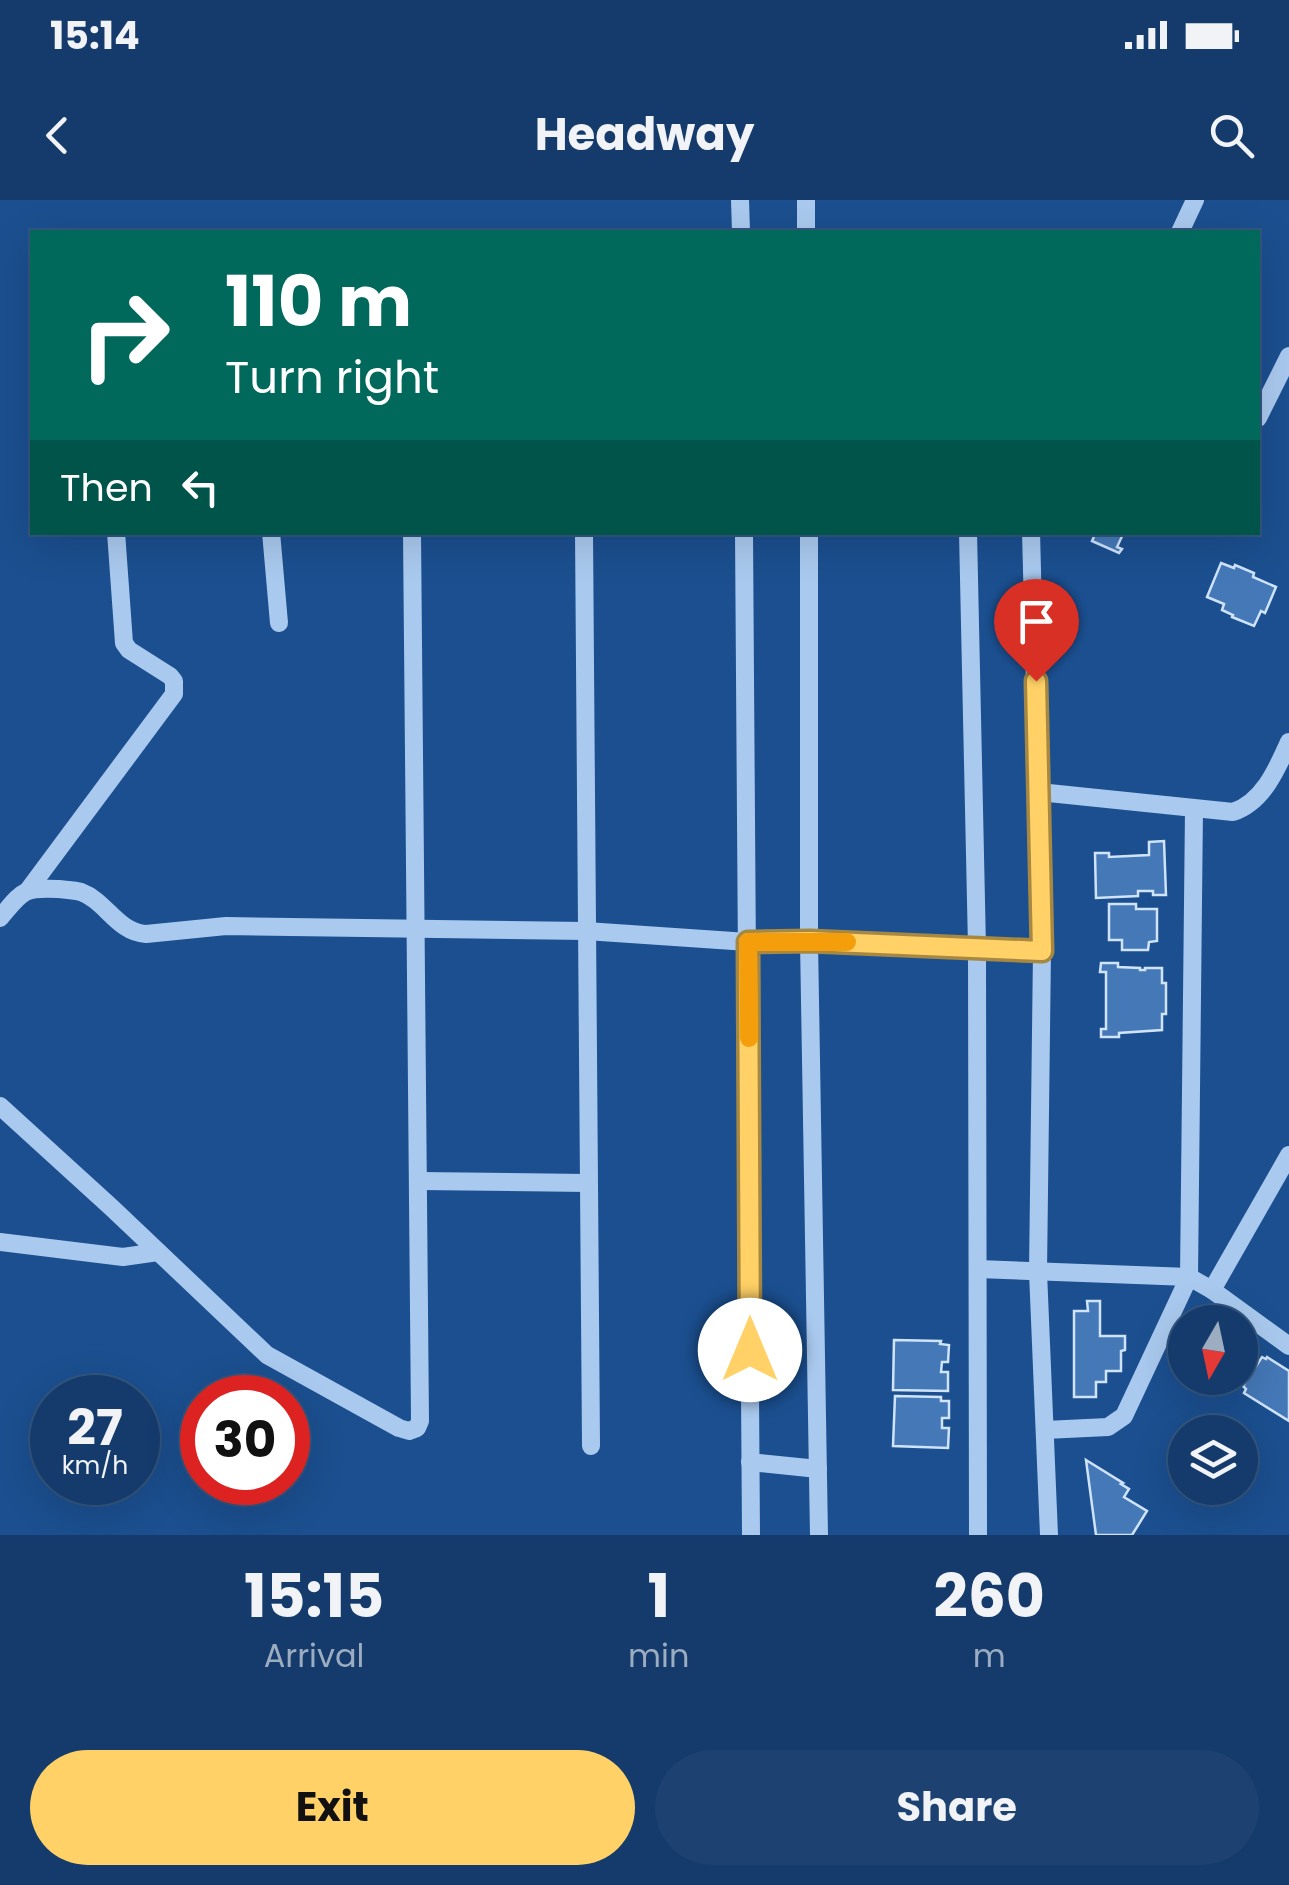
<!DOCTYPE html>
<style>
body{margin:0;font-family:Poppins,sans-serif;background:#1d4271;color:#f1f3f6;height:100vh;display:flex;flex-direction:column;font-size:38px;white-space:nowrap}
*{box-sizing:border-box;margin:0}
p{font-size:32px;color:#9dadc1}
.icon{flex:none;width:55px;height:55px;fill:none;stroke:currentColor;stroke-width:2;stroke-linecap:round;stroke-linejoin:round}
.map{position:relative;height:1335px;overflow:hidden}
.side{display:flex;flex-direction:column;background:#143b6b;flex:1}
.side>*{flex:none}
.banner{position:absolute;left:30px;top:30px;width:1230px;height:305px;border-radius:0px;box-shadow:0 10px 40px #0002,0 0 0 2px #33557e;background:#00695c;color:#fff;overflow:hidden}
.needle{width:65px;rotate:189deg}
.buttons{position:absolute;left:1168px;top:1105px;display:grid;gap:20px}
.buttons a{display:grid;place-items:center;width:90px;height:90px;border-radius:50%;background:#143b6b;box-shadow:0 10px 40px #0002,0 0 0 2px #33557e;font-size:50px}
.speed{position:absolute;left:30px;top:1175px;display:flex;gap:20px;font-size:50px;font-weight:700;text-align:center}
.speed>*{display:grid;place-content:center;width:130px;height:130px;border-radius:50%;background:#143b6b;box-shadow:0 10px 40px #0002,0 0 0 2px #33557e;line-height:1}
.speed small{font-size:25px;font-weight:400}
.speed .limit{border:15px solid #d22;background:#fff;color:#111}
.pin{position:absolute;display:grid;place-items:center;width:85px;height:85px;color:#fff;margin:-102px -42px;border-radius:50% 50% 50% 0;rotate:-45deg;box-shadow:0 0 10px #0007}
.pin .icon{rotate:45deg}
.me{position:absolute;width:110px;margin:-55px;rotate:0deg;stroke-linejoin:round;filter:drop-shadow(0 0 8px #0008)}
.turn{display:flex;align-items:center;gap:35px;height:210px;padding:0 30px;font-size:45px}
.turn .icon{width:130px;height:130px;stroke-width:2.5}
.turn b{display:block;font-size:70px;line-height:85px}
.then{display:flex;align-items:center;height:95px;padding:0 30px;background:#0003;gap:20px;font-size:38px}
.eta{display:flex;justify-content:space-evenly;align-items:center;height:170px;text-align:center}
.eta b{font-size:60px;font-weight:700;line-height:70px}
.action{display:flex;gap:20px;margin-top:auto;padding:20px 30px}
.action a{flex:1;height:115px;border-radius:60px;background:#ffd166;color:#111;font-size:40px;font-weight:700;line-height:115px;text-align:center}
.action a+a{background:#1d4271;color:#f1f3f6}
.status{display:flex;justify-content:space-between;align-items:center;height:70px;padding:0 50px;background:#143b6b;direction:ltr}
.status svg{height:28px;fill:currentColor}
header{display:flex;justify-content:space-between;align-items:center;height:130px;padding:0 30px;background:#143b6b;font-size:45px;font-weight:700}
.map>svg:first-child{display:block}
</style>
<div class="status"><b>15:14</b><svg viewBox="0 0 49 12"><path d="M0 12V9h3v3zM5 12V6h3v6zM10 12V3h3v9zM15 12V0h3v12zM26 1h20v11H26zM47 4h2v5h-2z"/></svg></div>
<header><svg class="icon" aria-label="back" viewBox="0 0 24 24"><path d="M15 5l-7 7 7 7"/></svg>Headway<svg class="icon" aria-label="search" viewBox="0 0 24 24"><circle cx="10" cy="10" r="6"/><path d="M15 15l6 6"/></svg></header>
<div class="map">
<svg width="1289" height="1335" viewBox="0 0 1289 1335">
<rect width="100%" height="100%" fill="#1b4f8f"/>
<g fill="#4478b7" stroke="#cfe3fa" stroke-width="2.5">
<polygon points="1096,332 1124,332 1117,347 1122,349 1119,353 1092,341"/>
<polygon points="1221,363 1234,368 1235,365 1254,373 1253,377 1276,387 1265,413 1261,411 1254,426 1232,417 1233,415 1222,410 1224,404 1207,397"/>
<polygon points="1164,641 1166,695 1153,695 1153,691 1138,691 1138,696 1096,698 1095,653 1109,653 1109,657 1149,655 1149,642"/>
<polygon points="1109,704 1136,704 1136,709 1157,709 1157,741 1149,742 1148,750 1122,750 1122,740 1109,740"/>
<polygon points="1101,763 1118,763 1118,767 1140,768 1140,770 1145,770 1145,768 1162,768 1162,783 1166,783 1166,814 1162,814 1162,830 1119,833 1119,837 1101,837 1101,829 1106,829 1106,772 1100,772"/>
<polygon points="1087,1101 1100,1101 1100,1136 1125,1136 1125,1150 1121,1151 1121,1171 1106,1171 1106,1182 1096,1182 1096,1197 1074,1197 1074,1111 1088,1111"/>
<polygon points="894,1140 941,1141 940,1144 949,1145 948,1162 942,1162 941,1172 948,1172 948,1191 893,1190"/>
<polygon points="1262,1157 1266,1159 1267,1157 1289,1171 1289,1221 1244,1193 1246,1189 1243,1186"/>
<polygon points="895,1196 941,1197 941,1201 949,1201 949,1218 942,1218 942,1228 949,1228 948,1248 893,1246"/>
<polygon points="1086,1260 1123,1283 1121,1284 1129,1289 1124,1297 1147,1311 1132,1335 1096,1335"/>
</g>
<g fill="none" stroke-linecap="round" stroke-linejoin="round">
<g stroke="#a9c9ee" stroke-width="18">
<polyline points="740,0 741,32"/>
<polyline points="806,0 806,32"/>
<polyline points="1180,32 1195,0"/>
<polyline points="1258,218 1289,156"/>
<polyline points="271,332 279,423"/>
<polyline points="584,332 591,1246"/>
<polyline points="744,332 751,1335"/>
<polyline points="809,332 809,741 819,1335"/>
<polyline points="968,332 977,747 978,1335"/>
<polyline points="1031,332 1042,751 1038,1072 1049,1335"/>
<path d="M1039 592 1233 612C1263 602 1277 569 1289 542"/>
<polyline points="29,689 174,494 174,481 170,476 129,450 124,443 116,332"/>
<path d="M0 718C22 692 22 687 58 689 66 690 74 690 81 692 106 701 117 732 146 734L226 726 586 731 748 742 809 741 1042 751"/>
<polyline points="0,906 112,1008 267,1155 399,1228 409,1231 417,1228 420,1221 412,332"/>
<polyline points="419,981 588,983"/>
<polyline points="0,1042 123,1057 158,1052"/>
<polyline points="978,1069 1189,1077 1212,1090 1289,1146"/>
<polyline points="1212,1090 1289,955"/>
<polyline points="1045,1230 1108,1227 1124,1216 1189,1077 1194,609"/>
<polyline points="750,1262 818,1269"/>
</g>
</g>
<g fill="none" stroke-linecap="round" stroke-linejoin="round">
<defs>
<polyline id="route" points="750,1150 748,742 810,741 1042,751 1036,481"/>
</defs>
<use href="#route" stroke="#a68842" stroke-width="25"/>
<use href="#route" stroke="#ffd166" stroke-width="18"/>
<polyline stroke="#f59e0b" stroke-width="18" points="749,838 748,742 847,742"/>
</g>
</svg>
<div class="buttons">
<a><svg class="needle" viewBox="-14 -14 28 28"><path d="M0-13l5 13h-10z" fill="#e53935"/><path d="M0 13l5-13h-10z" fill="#9dadc1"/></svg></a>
<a><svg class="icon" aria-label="layers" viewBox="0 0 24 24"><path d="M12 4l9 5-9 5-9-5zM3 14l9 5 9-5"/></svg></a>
</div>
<div class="speed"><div>27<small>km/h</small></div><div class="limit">30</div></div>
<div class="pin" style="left:1036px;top:481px;background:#d93025"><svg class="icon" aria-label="arrive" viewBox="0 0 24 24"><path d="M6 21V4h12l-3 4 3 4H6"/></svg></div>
<svg class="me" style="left:750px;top:1150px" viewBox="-20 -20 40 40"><circle r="19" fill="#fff"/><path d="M0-13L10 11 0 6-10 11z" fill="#ffd166"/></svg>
<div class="banner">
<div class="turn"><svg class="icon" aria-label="right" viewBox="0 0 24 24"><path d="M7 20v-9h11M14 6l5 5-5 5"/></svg><div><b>110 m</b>Turn right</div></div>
<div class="then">Then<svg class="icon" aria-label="left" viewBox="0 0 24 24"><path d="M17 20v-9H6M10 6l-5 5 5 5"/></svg></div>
</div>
</div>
<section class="side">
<div class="eta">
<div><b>15:15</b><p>Arrival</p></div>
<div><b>1</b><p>min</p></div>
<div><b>260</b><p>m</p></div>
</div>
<div class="action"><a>Exit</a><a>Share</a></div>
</section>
